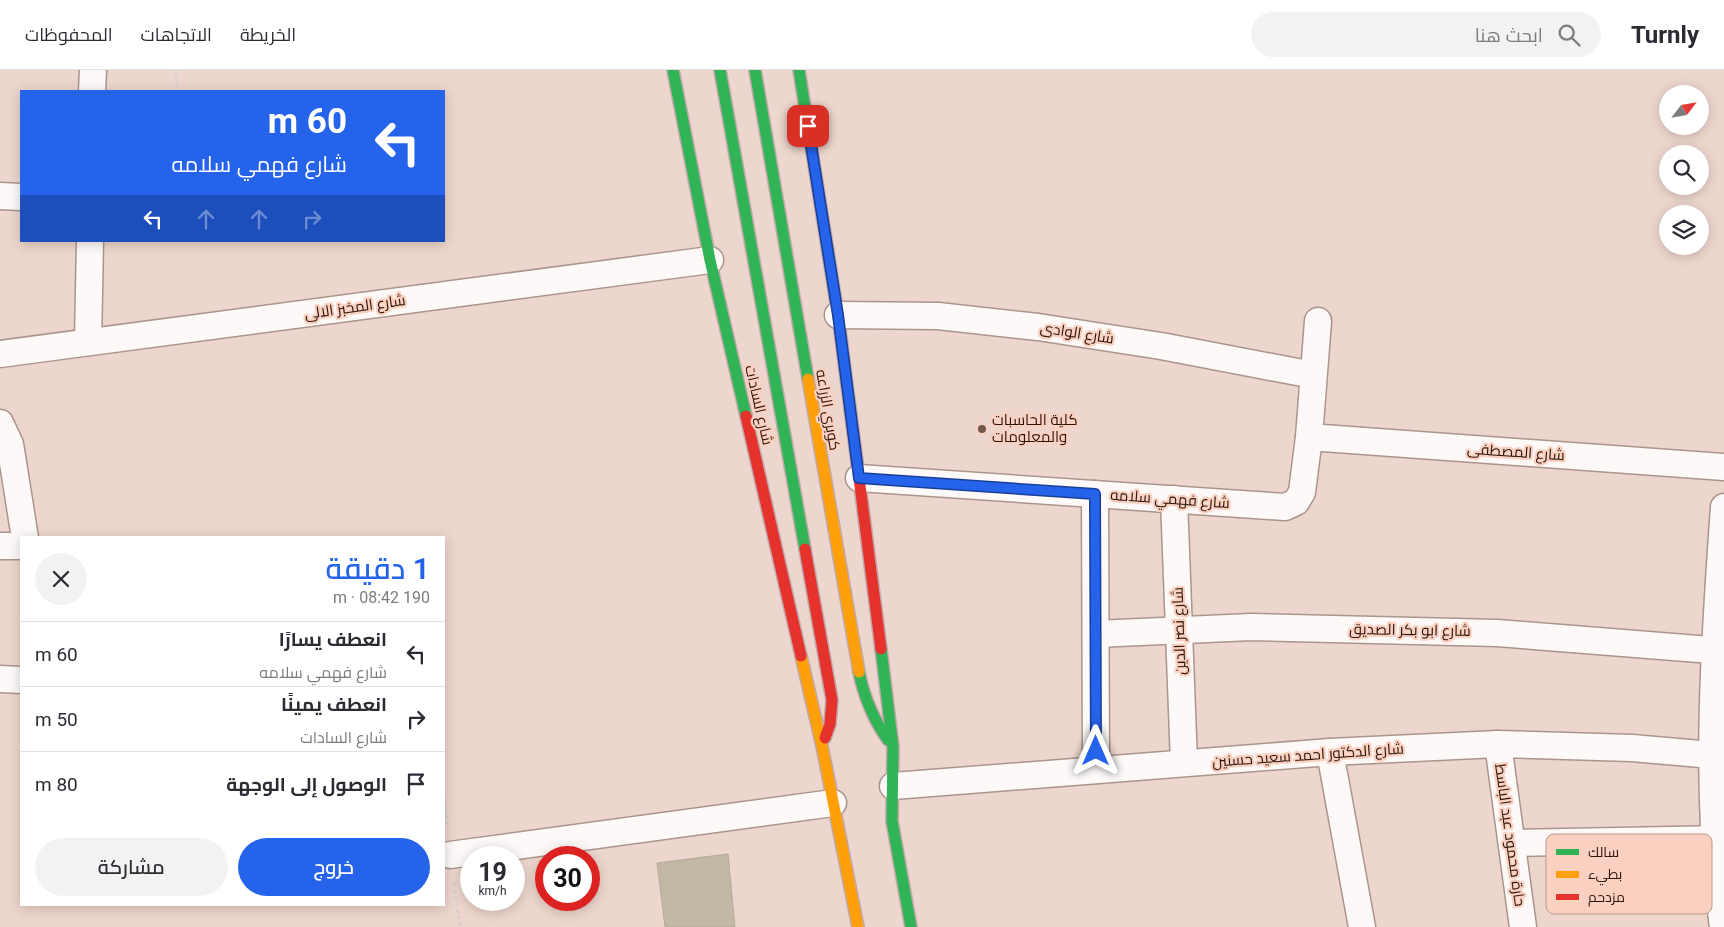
<!DOCTYPE html>
<html lang="ar">
<meta charset="utf-8">
<style>
body{margin:0;font-family:Roboto,Cairo,sans-serif;background:#f2f2f3;color:#2b2b33;direction:rtl;height:100vh;display:flex;flex-direction:column;font-size:19px;white-space:nowrap}
*{box-sizing:border-box;margin:0}
p{font-size:16px;color:#7c7c81}
.icon{flex:none;width:28px;height:28px;fill:none;stroke:currentColor;stroke-width:2;stroke-linecap:round;stroke-linejoin:round}
.map{position:relative;flex:1;overflow:hidden;direction:ltr}
.side{position:absolute;left:20px;top:466px;width:425px;height:370px;display:flex;flex-direction:column;background:#fff;border-radius:0px;box-shadow:0 2px 12px #0003;direction:rtl}
.side>*{flex:none}
.banner{position:absolute;left:20px;top:20px;width:425px;height:152px;border-radius:0px;box-shadow:0 2px 12px #0003;direction:rtl;background:#2563eb;color:#fff;overflow:hidden}
.needle{width:32px;rotate:59deg}
.buttons{position:absolute;left:1659px;top:15px;display:grid;gap:10px}
.buttons a{display:grid;place-items:center;width:50px;height:50px;border-radius:50%;background:#fff;box-shadow:0 2px 12px #0003;font-size:25px}
.speed{position:absolute;left:460px;top:776px;display:flex;gap:10px;font-size:25px;font-weight:700;text-align:center}
.speed>*{display:grid;place-content:center;width:65px;height:65px;border-radius:50%;background:#fff;box-shadow:0 2px 12px #0003;line-height:1}
.speed small{font-size:12px;font-weight:400}
.speed .limit{border:8px solid #d22;background:#fff;color:#111}
.pin{position:absolute;display:grid;place-items:center;width:42px;height:42px;color:#fff;margin:-21px;border-radius:10px;box-shadow:0 2px 8px #0006}
.me{position:absolute;width:55px;margin:-28px;rotate:0deg;stroke-linejoin:round;filter:drop-shadow(0 0 4px #0008)}
.turn{display:flex;align-items:center;gap:18px;height:105px;padding:0 15px;font-size:22px}
.turn .icon{width:65px;height:65px;stroke-width:2.5}
.turn b{display:block;font-size:35px;line-height:42px}
.lanes{display:flex;align-items:center;height:48px;padding:0 15px;background:#0003;justify-content:center;gap:25px;direction:ltr}
.lanes .off{opacity:.35}
.round{display:grid;place-items:center;flex:none;width:52px;height:52px;border-radius:26px;background:#f2f2f3}
.overview{display:flex;align-items:center;justify-content:space-between;height:85px;padding:0 15px}
h1{font-size:30px;font-weight:600;line-height:38px;color:#2563eb}
.primary-button{display:flex;gap:10px;margin-top:auto;padding:10px 15px}
.primary-button a{flex:1;height:58px;border-radius:30px;background:#2563eb;color:#fff;font-size:20px;font-weight:600;line-height:58px;text-align:center}
.primary-button a+a{background:#f2f2f3;color:#2b2b33}
ul{padding:0;list-style:none}
li{display:flex;align-items:center;gap:15px;height:65px;padding:0 15px;border-top:1px solid #e1e1e2}
li div{flex:1}
li b{display:block;font-size:19px}
li em{font-style:normal}
header{display:flex;align-items:center;gap:30px;box-sizing:border-box;height:70px;padding:0 25px;background:#fff;border-bottom:1px solid #e1e1e2}
header strong{font-size:24px}
nav{display:flex;gap:28px;margin-inline-start:auto;font-size:18px}
.search{width:350px;height:45px;background:#f2f2f3;display:flex;align-items:center;gap:12px;box-sizing:border-box;padding:0 18px;border-radius:28px;color:#7c7c81;font-size:19px}
.map>svg:first-child{display:block}
</style>
<header>
<strong>Turnly</strong>
<div class="search"><svg class="icon" aria-label="search" viewBox="0 0 24 24"><circle cx="10" cy="10" r="6"/><path d="M15 15l6 6"/></svg>ابحث هنا</div>
<nav><a>الخريطة</a><a>الاتجاهات</a><a>المحفوظات</a></nav>
</header>
<div class="map">
<svg width="1724" height="857" viewBox="0 0 1724 857">
<rect width="100%" height="100%" fill="#edd6cd"/>
<polygon fill="#c3b7a5" stroke="#b6a999" points="728,784 735,857 665,857 657,793"/>
<g fill="none" stroke-linecap="round" stroke-linejoin="round">
<defs>
<g id="street">
<polyline points="92,21 93,0"/>
<polyline points="0,126 21,127"/>
<polyline points="838,245 938,246 1038,257 1161,276 1313,305"/>
<polyline points="88,272 90,171"/>
<polyline points="0,284 710,190"/>
<polyline points="0,353 10,374 25,468"/>
<polyline points="1309,367 1724,397"/>
<polyline points="859,408 1285,437 1296,432 1302,422 1309,367 1318,251"/>
<polyline points="1095,424 1096,700"/>
<polyline points="1174,429 1184,693"/>
<polyline points="0,476 21,476"/>
<polyline points="1096,564 1251,557 1497,563 1724,581"/>
<polyline points="0,609 21,610"/>
<polyline points="1498,674 1523,857"/>
<polyline points="1330,682 1362,857"/>
<polyline points="893,716 1330,682 1498,674 1632,678 1724,686"/>
<polyline points="1512,773 1724,769"/>
<polyline points="450,785 833,733"/>
<path d="M1723 857C1704 718 1714 576 1724 437"/>
</g>
<g id="fast">
<polyline points="673,0 710,190 746,346"/>
<polyline points="720,0 805,479"/>
<polyline points="755,0 808,309"/>
<polyline points="799,0 838,245 850,338"/>
<polyline points="881,579 893,677 892,751 911,857"/>
<path d="M859 602C864 627 873 649 888 670"/>
</g>
<g id="slow">
<polyline points="808,309 859,602"/>
<polyline points="801,586 822,676 858,857"/>
</g>
<g id="jam">
<polyline points="850,338 881,579"/>
<polyline points="746,346 801,586"/>
<polyline points="805,479 832,630 830,654 825,668"/>
</g>
</defs>
<use href="#street" stroke="#aa958c" stroke-width="29"/>
<use href="#fast" stroke="#c1a8ab" stroke-width="14"/>
<use href="#slow" stroke="#c1a8ab" stroke-width="14"/>
<use href="#jam" stroke="#c1a8ab" stroke-width="14"/>
<g stroke="#d9d1ce" stroke-width="3" stroke-dasharray="4 2.5" stroke-linecap="butt">
<polyline points="176,0 177,21"/>
<polyline points="444,719 447,757"/>
<polyline points="454,813 460,857"/>
</g>
<use href="#street" stroke="#fcf9f8" stroke-width="26"/>
<use href="#fast" stroke="#30b455" stroke-width="11"/>
<use href="#slow" stroke="#ff9f0a" stroke-width="11"/>
<use href="#jam" stroke="#e5322d" stroke-width="11"/>
</g>
<g fill="none" stroke-linecap="round" stroke-linejoin="round">
<defs>
<polyline id="route" points="808,56 838,245 859,408 1095,424 1096,681"/>
</defs>
<use href="#route" stroke="#184099" stroke-width="12"/>
<use href="#route" stroke="#2563eb" stroke-width="9"/>
</g>
<circle fill="#70584e" stroke="#fad0c0" stroke-width="2" cx="982" cy="359" r="5"/>
<g text-anchor="middle" stroke-width="4.5" stroke-linejoin="round" paint-order="stroke">
<g font-size="15" fill="#2c140a" stroke="#fad0c0">
<text transform="translate(355 237) rotate(-8)" y="5">شارع المخبز الالى</text>
<text transform="translate(1077 263) rotate(9)" y="5">شارع الوادى</text>
<text transform="translate(759 335) rotate(77)" y="5">شارع السادات</text>
<text transform="translate(828 340) rotate(80)" y="5">كوبري الزراعه</text>
<text transform="translate(1516 382) rotate(4)" y="5">شارع المصطفى</text>
<text transform="translate(1170 429) rotate(4)" y="5">شارع فهمي سلامه</text>
<text transform="translate(1410 560) rotate(1)" y="5">شارع ابو بكر الصديق</text>
<text transform="translate(1179 561) rotate(-92)" y="5">شارع نصر الدين</text>
<text transform="translate(1308 685) rotate(-4)" y="5">شارع الدكتور احمد سعيد حسنين</text>
<text transform="translate(1510 765) rotate(82)" y="5">حارة محمود عبد الباسط</text>
</g>
<g font-size="15" fill="#2c140a" stroke="#fad0c0" text-anchor="start">
<text x="992" y="355">كلية الحاسبات<tspan x="992" dy="17">والمعلومات</tspan></text>
</g>
</g>
<rect x="1546" y="764" width="166" height="80" rx="8" fill="#fad0c0" stroke="#bc9889" stroke-width="1"/>
<rect x="1556" y="779" width="23" height="6" fill="#30b455"/>
<rect x="1556" y="801" width="23" height="7" fill="#ff9f0a"/>
<rect x="1556" y="824" width="23" height="6" fill="#e5322d"/>
<g font-size="14" fill="#2c140a">
<text x="1588" y="787">سالك</text>
<text x="1588" y="809">بطيء</text>
<text x="1588" y="832">مزدحم</text>
</g>
</svg>
<div class="buttons">
<a><svg class="needle" viewBox="-14 -14 28 28"><path d="M0-13l5 13h-10z" fill="#e53935"/><path d="M0 13l5-13h-10z" fill="#7c7c81"/></svg></a>
<a><svg class="icon" aria-label="search" viewBox="0 0 24 24"><circle cx="10" cy="10" r="6"/><path d="M15 15l6 6"/></svg></a>
<a><svg class="icon" aria-label="layers" viewBox="0 0 24 24"><path d="M12 4l9 5-9 5-9-5zM3 14l9 5 9-5"/></svg></a>
</div>
<div class="speed"><div>19<small>km/h</small></div><div class="limit">30</div></div>
<div class="pin" style="left:808px;top:56px;background:#d93025"><svg class="icon" aria-label="arrive" viewBox="0 0 24 24"><path d="M6 21V4h12l-3 4 3 4H6"/></svg></div>
<svg class="me" style="left:1096px;top:681px" viewBox="-20 -20 40 40"><path d="M0-17L14 15 0 8-14 15z" fill="#2563eb" stroke="#fff" stroke-width="4"/></svg>
<div class="banner">
<div class="turn"><svg class="icon" aria-label="left" viewBox="0 0 24 24"><path d="M17 20v-9H6M10 6l-5 5 5 5"/></svg><div><b>60 m</b>شارع فهمي سلامه</div></div>
<div class="lanes"><svg class="icon" aria-label="left" viewBox="0 0 24 24"><path d="M17 20v-9H6M10 6l-5 5 5 5"/></svg><svg class="icon off" aria-label="ahead" viewBox="0 0 24 24"><path d="M12 20V5M6 11l6-6 6 6"/></svg><svg class="icon off" aria-label="ahead" viewBox="0 0 24 24"><path d="M12 20V5M6 11l6-6 6 6"/></svg><svg class="icon off" aria-label="right" viewBox="0 0 24 24"><path d="M7 20v-9h11M14 6l5 5-5 5"/></svg></div>
</div>
<section class="side">
<div class="overview"><div><h1>1 دقيقة</h1><p>190 m · 08:42</p></div><a class="round"><svg class="icon" aria-label="close" viewBox="0 0 24 24"><path d="M6 6l12 12M18 6L6 18"/></svg></a></div>
<ul>
<li><svg class="icon" aria-label="left" viewBox="0 0 24 24"><path d="M17 20v-9H6M10 6l-5 5 5 5"/></svg><div><b>انعطف يسارًا</b><p>شارع فهمي سلامه</p></div><em>60 m</em></li>
<li><svg class="icon" aria-label="right" viewBox="0 0 24 24"><path d="M7 20v-9h11M14 6l5 5-5 5"/></svg><div><b>انعطف يمينًا</b><p>شارع السادات</p></div><em>50 m</em></li>
<li><svg class="icon" aria-label="arrive" viewBox="0 0 24 24"><path d="M6 21V4h12l-3 4 3 4H6"/></svg><div><b>الوصول إلى الوجهة</b></div><em>80 m</em></li>
</ul>
<div class="primary-button"><a>خروج</a><a>مشاركة</a></div>
</section>
</div>
